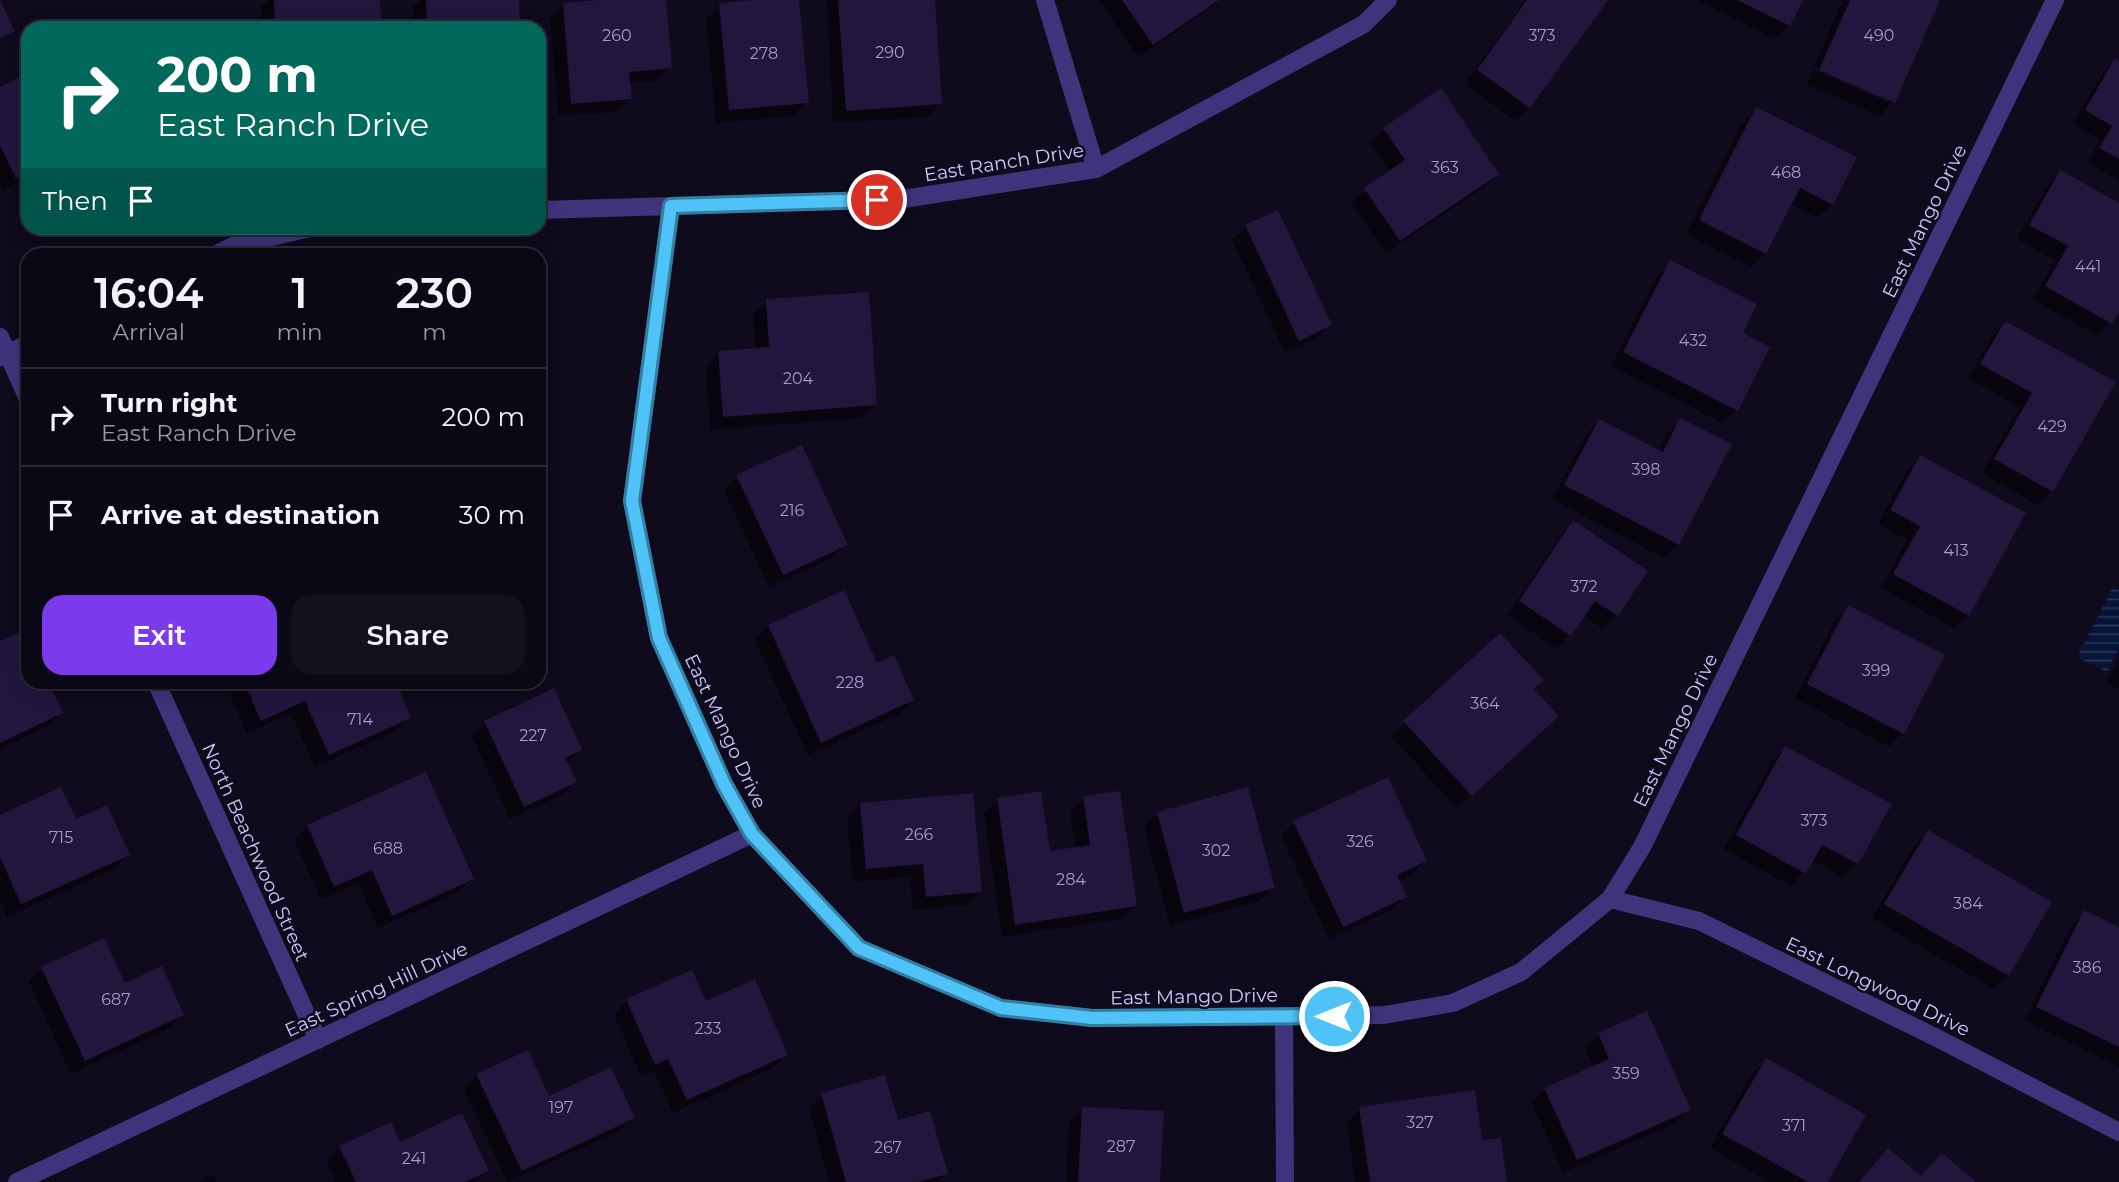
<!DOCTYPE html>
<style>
body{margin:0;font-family:Montserrat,sans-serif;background:#14111e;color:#f1f3f6;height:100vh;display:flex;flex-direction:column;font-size:26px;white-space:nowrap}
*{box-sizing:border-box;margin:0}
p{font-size:23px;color:#9a9aa0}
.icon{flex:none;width:38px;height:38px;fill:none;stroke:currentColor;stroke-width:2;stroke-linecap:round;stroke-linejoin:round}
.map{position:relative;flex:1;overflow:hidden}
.side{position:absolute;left:21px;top:248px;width:525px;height:441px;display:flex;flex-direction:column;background:#0b0815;border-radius:21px;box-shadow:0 4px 18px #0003,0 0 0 2px #2b2934}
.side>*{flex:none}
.hud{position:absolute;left:21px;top:21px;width:525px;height:214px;border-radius:21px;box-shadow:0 4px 18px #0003,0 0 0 2px #2b2934;background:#00695c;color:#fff;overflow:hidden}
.pin{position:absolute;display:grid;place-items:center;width:60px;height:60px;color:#fff;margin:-30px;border:4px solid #fff;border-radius:50%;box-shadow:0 2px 7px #0007}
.me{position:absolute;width:77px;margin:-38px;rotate:270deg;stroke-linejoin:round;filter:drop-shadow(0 0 5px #0008)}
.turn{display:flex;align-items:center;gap:24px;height:147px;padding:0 21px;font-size:32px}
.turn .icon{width:91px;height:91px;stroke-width:2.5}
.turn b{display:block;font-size:49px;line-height:60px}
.then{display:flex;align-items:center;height:66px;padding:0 21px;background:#0003;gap:14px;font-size:26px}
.eta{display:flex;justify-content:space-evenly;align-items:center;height:119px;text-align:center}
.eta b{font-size:42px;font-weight:600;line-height:49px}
.button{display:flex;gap:14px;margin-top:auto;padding:14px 21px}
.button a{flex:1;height:80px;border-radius:21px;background:#7c3aed;color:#fff;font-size:28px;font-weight:600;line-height:80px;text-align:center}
.button a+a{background:#14111e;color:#f1f3f6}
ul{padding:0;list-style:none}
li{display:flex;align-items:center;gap:21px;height:98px;padding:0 21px;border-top:2px solid #2b2934}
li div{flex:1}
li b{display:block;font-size:26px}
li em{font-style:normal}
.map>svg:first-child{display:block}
</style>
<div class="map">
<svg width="2119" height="1182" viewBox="0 0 2119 1182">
<defs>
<pattern id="water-rules" width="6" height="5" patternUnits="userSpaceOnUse" patternTransform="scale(1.75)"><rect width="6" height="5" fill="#071338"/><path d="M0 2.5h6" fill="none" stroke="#2a3456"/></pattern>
</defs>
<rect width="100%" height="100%" fill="#0f0a1c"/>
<polygon fill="url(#water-rules)" points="2113,587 2119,590 2119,648 2107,672 2077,657"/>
<g fill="#0007">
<polygon points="268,0 379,0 380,28 262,28 261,7"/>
<polygon points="420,0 518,0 518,28 414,28 413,7"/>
<polygon points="623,0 665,0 670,67 656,81 629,83 630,98 616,112 558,116 550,18 564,4"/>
<polygon points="773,0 798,0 807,103 793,116 716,123 706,19 720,5"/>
<polygon points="827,0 933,0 940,103 927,117 833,123"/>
<polygon points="1099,0 1218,0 1207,11 1138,57"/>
<polygon points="1526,0 1606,0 1529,107 1515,121 1465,84"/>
<polygon points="1697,0 1801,0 1789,25 1775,39"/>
<polygon points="1843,0 1938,0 1893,102 1880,116 1807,84 1813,69 1889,103 1889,99 1814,66"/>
<polygon points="2115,61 2119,63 2119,180 2087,162 2100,140 2073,124 2102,74"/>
<polygon points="28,76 28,195 21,181 3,191 0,186 0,89"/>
<polygon points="1756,109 1832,204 1818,218 1790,203 1765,253 1751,267 1686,234 1742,123"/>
<polygon points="1384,129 1497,174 1484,187 1386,253 1351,203 1390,172 1370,143"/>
<polygon points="2060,172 2119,205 2119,308 2098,336 2033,300 2055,260 2017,239 2047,186"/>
<polygon points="1277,212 1330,325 1316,339 1285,353 1232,240 1246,227"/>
<polygon points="1671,262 1740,334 1736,410 1723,423 1611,366 1657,276"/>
<polygon points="767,301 875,405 862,418 710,430 706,367 719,353 756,350 753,315"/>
<polygon points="2006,323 2113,382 2052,491 2038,505 1982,473 2020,407 1968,378 1992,336"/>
<polygon points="1681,420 1678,544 1664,558 1552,499 1586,435 1599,421 1658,451 1667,434"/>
<polygon points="1920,458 1968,615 1954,628 1881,588 1907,540 1878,524 1907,471"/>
<polygon points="737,477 846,544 832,558 769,587 724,490"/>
<polygon points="1574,523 1646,571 1616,615 1603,629 1583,615 1557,649 1507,615 1560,536"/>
<polygon points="1849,608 1902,733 1889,747 1795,698 1835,621"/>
<polygon points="769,626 876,665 912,700 899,714 808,755 755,640"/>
<polygon points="1500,635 1531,690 1543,730 1457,808 1391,736"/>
<polygon points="28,641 28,682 61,713 48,726 0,749 0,643"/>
<polygon points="2119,660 2119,689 2106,682"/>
<polygon points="242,682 375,682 409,717 396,731 315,767 291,714 247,733 230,695"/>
<polygon points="485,722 580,749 566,763 575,782 561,795 510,819 472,736"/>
<polygon points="1785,748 1857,863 1843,877 1812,860 1791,886 1724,849 1772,762"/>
<polygon points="1084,798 1135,906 1122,919 1002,937 984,813 998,800 1048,853 1076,849 1070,812"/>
<polygon points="860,805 980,891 967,905 913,910 910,877 853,882 847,819"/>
<polygon points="1158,814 1273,888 1259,901 1170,926 1144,827"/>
<polygon points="0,816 75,822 128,855 114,869 7,917 0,900"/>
<polygon points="1294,822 1425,861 1411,875 1398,881 1405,897 1392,910 1329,939 1281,836"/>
<polygon points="308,827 472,879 458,892 378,928 358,883 321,899 294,840"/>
<polygon points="1928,832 2050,902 2008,975 1994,989 1872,918 1914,846"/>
<polygon points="2084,912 2119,929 2119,1067 2024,1020 2071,926"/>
<polygon points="42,969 124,985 182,1015 169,1028 71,1074 29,982"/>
<polygon points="627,1001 705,1004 786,1054 773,1068 673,1113 654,1071 641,1077 614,1014"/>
<polygon points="1646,1013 1689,1109 1675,1123 1563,1173 1532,1103 1545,1089 1594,1068 1585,1048 1599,1035"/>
<polygon points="1766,1060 1826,1182 1770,1182 1710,1148 1752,1074"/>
<polygon points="477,1075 548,1098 633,1118 619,1131 507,1182 464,1089"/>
<polygon points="822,1095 897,1122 946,1173 937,1182 829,1182 809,1108"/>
<polygon points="1082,1109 1158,1182 1066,1182 1069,1122"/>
<polygon points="1360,1109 1480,1142 1505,1182 1355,1182 1347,1122"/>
<polygon points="340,1147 487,1171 475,1182 336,1182 326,1161"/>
<polygon points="213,1175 216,1182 198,1182"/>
</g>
<g fill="#22163d">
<polygon points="0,0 15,31 0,38"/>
<polygon points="274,0 380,0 382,28 275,28"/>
<polygon points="426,0 519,0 520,28 427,28"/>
<polygon points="599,0 666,0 672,68 629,72 632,99 571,104 563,3"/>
<polygon points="755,0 799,0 809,103 729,110 719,3"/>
<polygon points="838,0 935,0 942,104 846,111"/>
<polygon points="1122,0 1219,0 1153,45"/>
<polygon points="1527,0 1608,0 1530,108 1477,70"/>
<polygon points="1737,0 1803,0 1790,26"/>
<polygon points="1850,0 1940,0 1895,103 1819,70"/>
<polygon points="2115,58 2119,61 2119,159 2099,148 2112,126 2085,110"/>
<polygon points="28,74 28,173 16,179 0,145 0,87"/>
<polygon points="1441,88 1499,174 1400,241 1364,188 1405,160 1383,128"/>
<polygon points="1756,107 1857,157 1833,205 1800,188 1766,254 1699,220"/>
<polygon points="2060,170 2119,203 2119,312 2112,324 2045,286 2068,246 2029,225"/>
<polygon points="1278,210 1332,325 1299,341 1245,225"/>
<polygon points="1670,260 1757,304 1743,333 1770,347 1738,411 1623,352"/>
<polygon points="869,292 877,405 723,417 718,351 769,347 766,299"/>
<polygon points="2005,321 2116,382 2053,492 1994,459 2032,393 1980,364"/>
<polygon points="1680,418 1732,444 1679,545 1564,485 1599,419 1663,452"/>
<polygon points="802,445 848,545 783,575 736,475"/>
<polygon points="1920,455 2026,513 1969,616 1893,574 1920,526 1890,510"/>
<polygon points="1573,520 1648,571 1618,616 1595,601 1571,636 1519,601"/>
<polygon points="844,590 877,663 894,655 914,700 821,743 768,625"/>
<polygon points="1848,605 1945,655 1904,734 1807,684"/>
<polygon points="25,630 28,637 28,682 49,682 63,713 0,743 0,641"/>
<polygon points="1500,633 1544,680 1534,689 1559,716 1472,796 1403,721"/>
<polygon points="244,682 396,682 411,718 329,755 305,701 261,721"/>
<polygon points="554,688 582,750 565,758 577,782 524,807 484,721"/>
<polygon points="1785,746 1892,804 1858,864 1822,845 1806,874 1736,835"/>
<polygon points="426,772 474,879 392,916 372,870 334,887 307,825"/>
<polygon points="1388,777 1427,861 1397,875 1407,897 1343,927 1293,821"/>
<polygon points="61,787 76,819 107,805 130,855 21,904 0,857 0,815"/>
<polygon points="1248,787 1275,888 1184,913 1157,812"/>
<polygon points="1041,791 1050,851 1090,845 1083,796 1120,791 1137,906 1015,925 997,798"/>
<polygon points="973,793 982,892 926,897 923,864 866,869 860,803"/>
<polygon points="1928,830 2052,902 2009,976 1884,904"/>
<polygon points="2084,910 2119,927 2119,1047 2036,1007"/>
<polygon points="104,938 125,983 162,966 184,1015 85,1061 41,967"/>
<polygon points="692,970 706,1001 755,979 788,1055 687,1100 668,1059 655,1065 626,999"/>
<polygon points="1647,1011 1691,1110 1577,1160 1544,1088 1609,1059 1598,1033"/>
<polygon points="528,1050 549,1096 611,1067 635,1118 522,1171 476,1074"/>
<polygon points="1766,1058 1866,1115 1828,1182 1808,1182 1722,1134"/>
<polygon points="885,1075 898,1120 930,1111 948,1174 918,1182 846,1182 821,1093"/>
<polygon points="1475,1090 1482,1140 1501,1138 1507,1182 1370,1182 1359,1107"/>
<polygon points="1082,1107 1164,1111 1160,1182 1078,1182"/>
<polygon points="462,1113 489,1171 465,1182 356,1182 339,1146 391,1122 400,1142"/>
<polygon points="1888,1148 1921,1176 1942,1153 1976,1182 1859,1182"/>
</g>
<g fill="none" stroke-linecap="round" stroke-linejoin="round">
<g stroke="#3f347c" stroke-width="18">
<polyline points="1045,0 1096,169"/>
<polyline points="671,206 632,501 659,638 724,784 752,834 859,948 1001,1008 1092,1018 1384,1015 1453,1003 1521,972 1610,899 1642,847 2055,0"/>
<polyline points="539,210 903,199 1096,169 1364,24 1388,0"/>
<polyline points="213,256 233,246 310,228"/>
<polyline points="0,337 28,399"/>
<polyline points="0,357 28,344"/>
<polyline points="156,682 318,1040"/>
<polyline points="1610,899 1699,921 1937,1038 2119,1132"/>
<polyline points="1284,1016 1285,1182"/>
<polyline points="17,1182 752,834"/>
</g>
</g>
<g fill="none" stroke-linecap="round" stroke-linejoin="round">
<defs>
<polyline id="route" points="877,200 671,206 632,501 659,638 724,784 752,834 859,948 1001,1008 1092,1018 1334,1016"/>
</defs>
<use href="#route" stroke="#337fa1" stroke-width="18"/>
<use href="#route" stroke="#4fc3f7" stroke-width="12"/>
</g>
<g text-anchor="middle" stroke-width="5" stroke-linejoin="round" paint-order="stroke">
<g font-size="16" fill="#a699ce">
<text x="617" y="41">260</text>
<text x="1542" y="41">373</text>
<text x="1879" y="41">490</text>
<text x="890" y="58">290</text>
<text x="764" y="59">278</text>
<text x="1445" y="173">363</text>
<text x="1786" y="178">468</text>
<text x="2088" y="272">441</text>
<text x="1693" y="346">432</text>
<text x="798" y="384">204</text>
<text x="2052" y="432">429</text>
<text x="1646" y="475">398</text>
<text x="792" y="516">216</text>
<text x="1956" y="556">413</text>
<text x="1584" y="592">372</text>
<text x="1876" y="676">399</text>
<text x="850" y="688">228</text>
<text x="1485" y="709">364</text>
<text x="360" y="725">714</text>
<text x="533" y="741">227</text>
<text x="1814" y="826">373</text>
<text x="919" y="840">266</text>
<text x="61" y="843">715</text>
<text x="1360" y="847">326</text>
<text x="388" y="854">688</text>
<text x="1216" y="856">302</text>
<text x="1071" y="885">284</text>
<text x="1968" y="909">384</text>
<text x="2087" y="973">386</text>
<text x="116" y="1005">687</text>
<text x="708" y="1034">233</text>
<text x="1626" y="1079">359</text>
<text x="561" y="1113">197</text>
<text x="1420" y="1128">327</text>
<text x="1794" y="1131">371</text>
<text x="1121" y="1152">287</text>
<text x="888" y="1153">267</text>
<text x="414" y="1164">241</text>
</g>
<g font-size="19" fill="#d2c5ff" stroke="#0f0a1c">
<text transform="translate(1004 162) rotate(-9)" y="7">East Ranch Drive</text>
<text transform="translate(1924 221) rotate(-64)" y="7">East Mango Drive</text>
<text transform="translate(1675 730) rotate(-64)" y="7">East Mango Drive</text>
<text transform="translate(726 731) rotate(65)" y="7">East Mango Drive</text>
<text transform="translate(256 852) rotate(66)" y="7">North Beachwood Street</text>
<text transform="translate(1878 986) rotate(26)" y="7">East Longwood Drive</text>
<text transform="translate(376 989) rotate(-25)" y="7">East Spring Hill Drive</text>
<text transform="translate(1194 996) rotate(-1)" y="7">East Mango Drive</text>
</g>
</g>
</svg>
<div class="pin" style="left:877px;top:200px;background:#d93025"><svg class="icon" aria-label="arrive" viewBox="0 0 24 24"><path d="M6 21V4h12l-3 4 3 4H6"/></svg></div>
<svg class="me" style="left:1334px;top:1016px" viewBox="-20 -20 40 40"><circle r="17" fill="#4fc3f7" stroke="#fff" stroke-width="3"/><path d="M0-11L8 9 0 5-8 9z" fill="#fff"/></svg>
<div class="hud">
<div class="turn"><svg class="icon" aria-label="right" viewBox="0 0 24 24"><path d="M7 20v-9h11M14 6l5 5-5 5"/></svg><div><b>200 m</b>East Ranch Drive</div></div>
<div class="then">Then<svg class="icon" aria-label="arrive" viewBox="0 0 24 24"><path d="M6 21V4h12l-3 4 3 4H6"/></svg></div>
</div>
<section class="side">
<div class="eta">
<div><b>16:04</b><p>Arrival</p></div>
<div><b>1</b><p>min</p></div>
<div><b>230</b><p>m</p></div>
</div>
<ul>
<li><svg class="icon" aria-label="right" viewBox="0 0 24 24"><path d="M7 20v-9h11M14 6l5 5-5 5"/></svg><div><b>Turn right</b><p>East Ranch Drive</p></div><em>200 m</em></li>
<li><svg class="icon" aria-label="arrive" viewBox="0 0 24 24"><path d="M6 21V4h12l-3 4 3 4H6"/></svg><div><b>Arrive at destination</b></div><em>30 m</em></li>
</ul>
<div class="button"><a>Exit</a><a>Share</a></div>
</section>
</div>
